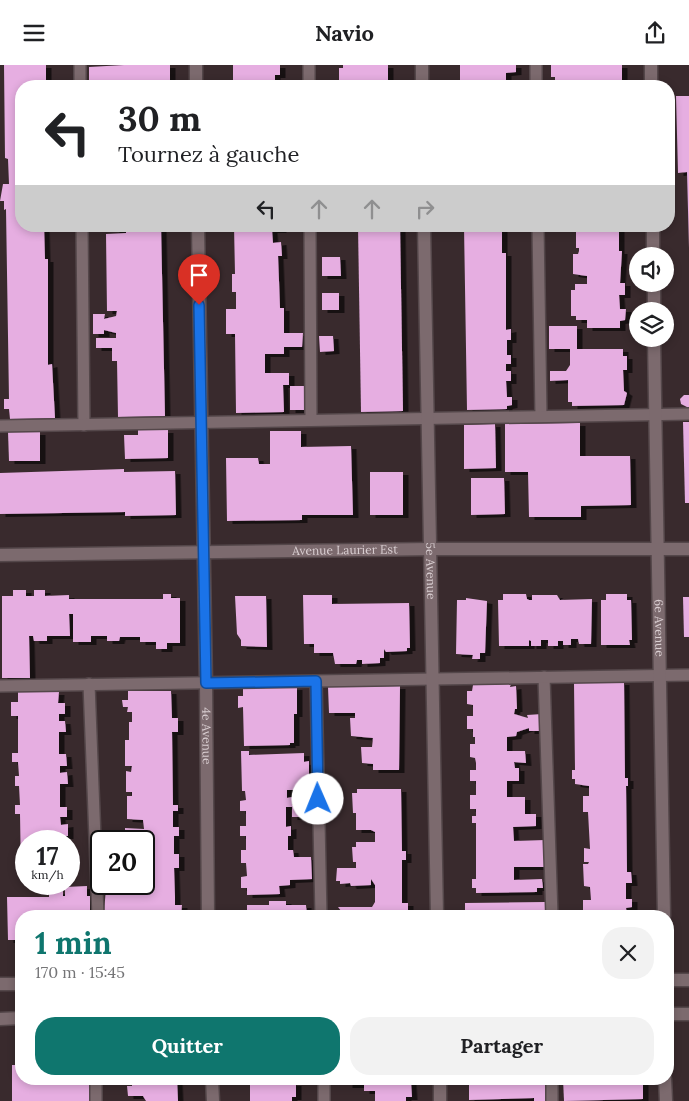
<!DOCTYPE html>
<html lang="fr">
<meta charset="utf-8">
<style>
body{margin:0;font-family:Lora,serif;background:#f2f2f2;color:#202124;height:100vh;display:flex;flex-direction:column;font-size:19px;white-space:nowrap}
*{box-sizing:border-box;margin:0}
p{font-size:16px;color:#757577}
.icon{flex:none;width:28px;height:28px;fill:none;stroke:currentColor;stroke-width:2;stroke-linecap:round;stroke-linejoin:round}
.map{position:relative;flex:1;overflow:hidden}
.details{position:absolute;left:15px;top:845px;width:659px;height:175px;display:flex;flex-direction:column;background:#fff;border-radius:20px;box-shadow:0 2px 8px #0003}
.details>*{flex:none}
.top-card{position:absolute;left:15px;top:15px;width:660px;height:152px;border-radius:20px;box-shadow:0 2px 8px #0003;background:#fff;color:#202124;overflow:hidden}
.tools{position:absolute;left:629px;top:182px;display:grid;gap:10px}
.tools a{display:grid;place-items:center;width:45px;height:45px;border-radius:50%;background:#fff;box-shadow:0 2px 8px #0003;font-size:25px}
.speed{position:absolute;left:15px;top:765px;display:flex;gap:10px;font-size:25px;font-weight:700;text-align:center}
.speed>*{display:grid;place-content:center;width:65px;height:65px;border-radius:50%;background:#fff;box-shadow:0 2px 8px #0003;line-height:1}
.speed small{font-size:12px;font-weight:400}
.speed .limit{border:2px solid #111;border-radius:8px;background:#fff;color:#111}
.pin{position:absolute;display:grid;place-items:center;width:42px;height:42px;color:#fff;margin:-51px -21px;border-radius:50% 50% 50% 0;rotate:-45deg;box-shadow:0 0 5px #0007}
.pin .icon{rotate:45deg}
.me{position:absolute;width:55px;margin:-28px;rotate:359deg;stroke-linejoin:round;filter:drop-shadow(0 0 4px #0008)}
.turn{display:flex;align-items:center;gap:18px;height:105px;padding:0 20px;font-size:22px}
.turn .icon{width:65px;height:65px;stroke-width:2.5}
.turn b{display:block;font-size:35px;line-height:42px}
.lanes{display:flex;align-items:center;height:48px;padding:0 20px;background:#0003;justify-content:center;gap:25px;direction:ltr}
.lanes .off{opacity:.35}
.round{display:grid;place-items:center;flex:none;width:52px;height:52px;border-radius:20px;background:#f2f2f2}
.headline{display:flex;align-items:center;justify-content:space-between;height:85px;padding:0 20px}
h1{font-size:30px;font-weight:700;line-height:38px;color:#0f766e}
.action{display:flex;gap:10px;margin-top:auto;padding:10px 20px}
.action a{flex:1;height:58px;border-radius:20px;background:#0f766e;color:#fff;font-size:20px;font-weight:700;line-height:58px;text-align:center}
.action a+a{background:#f2f2f2;color:#202124}
header{display:flex;justify-content:space-between;align-items:center;height:65px;padding:0 20px;background:#fff;font-size:22px;font-weight:700}
.map>svg:first-child{display:block}
</style>
<header><svg class="icon" aria-label="menu" viewBox="0 0 24 24"><path d="M4 6h16M4 12h16M4 18h16"/></svg>Navio<svg class="icon" aria-label="share" viewBox="0 0 24 24"><path d="M12 15V3M7 8l5-5 5 5M5 13v7h14v-7"/></svg></header>
<div class="map">
<svg width="689" height="1036" viewBox="0 0 689 1036">
<defs>
<filter id="shadow"><feDropShadow dx="5.5" dy="3" stdDeviation="0" flood-color="#0009"/></filter>
</defs>
<rect width="100%" height="100%" fill="#392a2d"/>
<g fill="#e6aee1" filter="url(#shadow)">
<polygon points="4,0 46,0 46,16 55,18 55,21 21,21 21,161 44,161 45,194 48,194 48,300 52,299 55,353 10,354 9,344 4,344 4,334 9,334 6,144 4,145 4,136 0,136 3,119 9,119 8,94 5,93"/>
<polygon points="124,0 170,0 170,21 89,21 89,2"/>
<polygon points="233,0 280,0 280,10 275,10 275,21 233,21"/>
<polygon points="343,0 388,0 388,21 339,21 339,3 343,3"/>
<polygon points="460,0 516,0 516,7 506,8 506,21 460,21"/>
<polygon points="551,0 622,0 622,21 593,21 593,19 578,19 578,21 555,21 555,12 551,12"/>
<polygon points="676,31 689,31 689,183 687,107 678,108"/>
<polygon points="114,161 161,161 165,351 118,352 117,296 112,296 112,283 96,283 96,273 116,273 116,268 104,265 104,269 93,269 93,249 105,249 104,254 116,251 117,246 107,246 106,169 126,168 126,165 114,165"/>
<polygon points="234,161 281,161 281,165 272,165 273,178 281,177 282,191 278,191 279,216 280,243 284,243 284,268 303,268 302,282 284,282 284,289 265,289 265,308 289,308 289,320 283,320 284,347 236,348 235,269 226,269 226,244 236,244 236,227 232,227 232,209 235,209"/>
<polygon points="358,161 400,161 403,346 361,347"/>
<polygon points="464,161 502,161 502,188 506,188 506,265 511,264 511,275 507,275 507,290 511,290 511,299 506,299 506,306 511,306 511,316 506,316 507,332 512,332 512,340 507,341 507,344 467,345"/>
<polygon points="580,161 619,161 619,186 622,186 620,218 625,218 625,230 619,230 620,244 626,244 625,255 620,256 620,263 587,263 587,255 576,255 576,251 571,251 571,225 575,225 575,219 587,219 587,211 573,209 573,189 578,189 579,186 579,183 576,183 576,164 580,164"/>
<polygon points="322,192 340,192 341,211 322,211"/>
<rect x="322" y="228" width="17" height="17"/>
<polygon points="549,261 577,261 577,284 623,284 623,291 627,291 627,305 623,305 624,326 627,328 624,340 572,341 572,337 568,337 568,315 550,316 550,306 566,306 570,300 570,284 549,284"/>
<polygon points="319,271 333,271 334,286 320,287"/>
<rect x="290" y="321" width="17" height="24"/>
<polygon points="684,330 689,330 689,343 681,339 680,334"/>
<polygon points="683,357 689,357 689,438 685,438"/>
<polygon points="580,358 580,391 630,391 631,440 581,441 581,452 529,452 528,407 505,407 505,359"/>
<polygon points="495,359 496,403 464,404 464,360"/>
<polygon points="138,365 168,365 168,393 125,394 124,370 138,370"/>
<polygon points="270,366 301,366 301,382 351,381 353,450 302,450 302,455 227,456 226,393 258,393 259,399 270,399"/>
<polygon points="8,367 40,367 40,396 9,396"/>
<polygon points="124,404 124,407 175,406 176,450 125,451 125,447 0,449 0,408"/>
<rect x="370" y="407" width="33" height="43"/>
<polygon points="471,413 504,413 505,449 471,450"/>
<polygon points="13,525 26,525 26,531 34,531 34,525 45,525 45,531 69,530 69,534 163,534 163,529 171,529 171,533 180,533 180,578 167,578 167,584 156,584 156,577 140,577 140,572 120,572 119,576 107,576 107,571 91,571 91,577 73,577 73,549 69,549 70,571 47,571 47,576 34,576 33,571 29,571 30,613 2,613 2,531 13,531"/>
<polygon points="503,529 526,529 527,534 529,535 532,535 532,530 557,530 560,535 592,534 591,579 579,579 578,574 571,574 571,580 563,580 563,576 558,576 558,581 548,581 548,575 541,575 541,581 531,581 531,576 529,575 529,581 499,581 498,535 503,535"/>
<polygon points="606,529 627,529 627,535 631,535 632,575 629,575 630,580 601,580 601,535 606,535"/>
<polygon points="303,530 332,530 332,539 409,538 410,583 407,583 407,586 386,587 384,584 384,593 380,593 380,598 362,599 362,595 357,595 356,599 335,599 333,588 314,588 314,579 304,579"/>
<polygon points="235,531 266,531 267,582 241,581 241,575 237,569"/>
<polygon points="683,532 689,532 689,572 684,572"/>
<polygon points="466,533 487,536 485,588 480,588 480,594 472,594 473,590 456,589 457,535 466,535"/>
<polygon points="624,617 625,713 628,713 628,721 626,721 627,807 631,807 632,818 626,818 626,834 632,834 632,842 626,843 627,851 583,851 583,835 591,835 590,822 584,821 583,799 588,799 589,797 584,797 584,783 590,784 588,747 583,747 583,731 589,731 589,721 575,719 575,714 572,714 572,705 575,705 574,618"/>
<polygon points="511,619 510,622 516,621 517,644 515,644 514,649 528,653 527,650 542,649 541,666 529,666 529,663 517,667 516,671 507,672 507,686 525,686 526,698 514,697 515,703 519,703 519,716 507,716 507,732 525,732 525,749 536,749 536,761 513,762 514,776 545,775 544,802 514,802 514,815 542,814 543,823 537,823 537,827 476,828 476,823 472,823 472,814 476,814 476,758 472,758 472,751 476,751 476,744 470,744 470,730 476,730 476,716 470,716 470,705 476,705 476,698 475,693 470,692 470,679 475,679 475,672 473,672 473,664 467,664 467,651 473,651 473,640 467,639 467,626 472,626 473,620"/>
<polygon points="400,621 399,705 373,705 373,699 362,698 361,682 372,682 373,673 351,671 350,653 355,653 355,648 329,648 328,622"/>
<polygon points="297,622 297,649 294,649 294,678 290,678 290,680 244,681 243,642 238,643 238,631 243,631 243,623"/>
<polygon points="128,626 171,626 172,653 178,653 178,667 172,667 173,740 178,740 178,746 173,746 173,762 179,762 179,771 174,771 174,789 179,789 179,803 174,803 175,832 175,840 182,840 181,851 142,851 138,846 138,851 122,851 122,847 104,847 106,823 117,823 118,819 144,819 144,776 103,776 103,768 125,768 125,763 144,764 143,755 127,754 127,731 132,731 132,727 126,727 126,706 131,707 132,701 125,701 125,675 129,675 129,657 132,657 132,647 127,647 128,642 123,642 122,635 128,635"/>
<polygon points="18,627 59,627 58,638 65,638 65,649 59,649 59,656 65,656 66,667 59,667 59,689 66,689 67,701 60,701 60,708 67,707 68,719 60,719 60,742 67,742 67,752 60,752 61,760 68,759 68,771 61,771 61,776 26,776 26,808 21,808 20,749 15,749 15,740 20,740 19,721 15,721 15,711 19,711 18,697 12,697 12,688 18,688 18,651 11,651 11,637 18,637"/>
<polygon points="241,686 249,686 249,690 304,688 304,697 309,696 309,718 306,718 306,725 287,725 287,733 292,732 292,740 305,740 305,752 292,752 292,742 286,742 286,762 291,761 291,771 288,771 288,785 293,785 294,792 311,792 312,814 290,815 290,820 279,821 280,829 247,830 247,823 241,823 241,812 247,811 246,798 241,798 241,785 246,785 246,771 240,771 240,761 246,761 246,746 240,746 240,736 246,735 245,726 242,726"/>
<polygon points="357,724 401,724 402,786 406,786 406,795 402,795 402,838 408,838 408,847 402,847 403,851 345,851 338,842 372,842 375,837 375,820 371,814 371,820 351,821 350,818 340,819 340,816 336,816 337,803 356,803 356,797 353,797 352,782 356,782 356,777 375,777 375,767 371,765 356,765 356,748 353,748 352,728 357,728"/>
<polygon points="87,821 87,831 90,831 90,851 21,851 21,875 8,875 7,832 49,832 49,827 63,826 63,831 65,831 65,822"/>
<polygon points="269,836 286,836 286,840 306,840 307,851 247,851 247,840 269,840"/>
<polygon points="546,837 546,851 465,851 465,838"/>
<polygon points="12,1000 21,1000 21,1014 91,1014 91,1036 12,1036"/>
<polygon points="124,1014 177,1014 178,1036 146,1036 143,1031 128,1031 127,1021 132,1021 132,1016 126,1016"/>
<polygon points="250,1014 291,1014 291,1018 296,1018 296,1032 292,1032 292,1036 250,1036"/>
<polygon points="347,1014 406,1014 406,1017 411,1017 412,1032 406,1032 406,1036 375,1036 375,1026 364,1026 364,1020 347,1020"/>
<polygon points="469,1014 548,1014 549,1036 534,1036 534,1033 469,1035"/>
<polygon points="563,1014 643,1014 643,1034 564,1036"/>
</g>
<g fill="none" stroke-linecap="round" stroke-linejoin="round">
<defs>
<g id="lane">
<polyline points="80,0 80,21"/>
<polyline points="309,0 309,21"/>
<polyline points="536,0 536,21"/>
<polyline points="82,161 84,360"/>
<polyline points="310,161 311,355"/>
<polyline points="538,161 541,351"/>
<polyline points="0,361 689,349"/>
<polyline points="544,612 552,851"/>
<polyline points="316,616 321,851"/>
<polyline points="89,619 98,851"/>
<polyline points="0,621 689,610"/>
<polyline points="96,1014 96,1036"/>
<polyline points="324,1014 324,1036"/>
<polyline points="552,1014 552,1036"/>
</g>
<g id="street">
<polyline points="196,0 196,21"/>
<polyline points="422,0 422,21"/>
<polyline points="651,0 651,21"/>
<path id="s1" d="M198 161 206 618 208 851"/>
<path id="s2" d="M424 161 437 851"/>
<polyline points="653,161 653,191"/>
<polyline points="654,219 654,246"/>
<path id="s3" d="M654 274 664 851"/>
<path id="s4" d="M0 490 430 484H689"/>
<polyline points="212,1014 213,1036"/>
<polyline points="440,1014 440,1036"/>
<polyline points="665,1014 666,1036"/>
</g>
<g id="secondary">
<polyline points="668,915 689,915"/>
<polyline points="0,919 21,919"/>
<polyline points="668,949 689,949"/>
<polyline points="0,954 21,953"/>
</g>
</defs>
<use href="#lane" stroke="#54474a" stroke-width="14"/>
<use href="#street" stroke="#54474a" stroke-width="15"/>
<use href="#secondary" stroke="#54474a" stroke-width="15"/>
<use href="#lane" stroke="#7c6a6e" stroke-width="11"/>
<use href="#street" stroke="#7c6a6e" stroke-width="12"/>
<use href="#secondary" stroke="#7c6a6e" stroke-width="12"/>
</g>
<g fill="none" stroke-linecap="round" stroke-linejoin="round">
<defs>
<polyline id="route" points="199,240 206,618 316,616 318,734"/>
</defs>
<use href="#route" stroke="#114b97" stroke-width="12"/>
<use href="#route" stroke="#1a73e8" stroke-width="9"/>
</g>
<g text-anchor="middle" stroke-width="5" stroke-linejoin="round" paint-order="stroke">
<g font-size="12" fill="#d9ced1" stroke="#2f2024">
<text dy="4" stroke="none"><textPath href="#s4" startOffset="345">Avenue Laurier Est</textPath></text>
<text dy="4" stroke="none"><textPath href="#s2" startOffset="345">5e Avenue</textPath></text>
<text dy="4" stroke="none"><textPath href="#s3" startOffset="289">6e Avenue</textPath></text>
<text dy="4" stroke="none"><textPath href="#s1" startOffset="510">4e Avenue</textPath></text>
</g>
</g>
</svg>
<div class="tools">
<a><svg class="icon" aria-label="sound" viewBox="0 0 24 24"><path d="M4 9h4l5-4v14l-5-4H4zM17 9q2 3 0 6"/></svg></a>
<a><svg class="icon" aria-label="layers" viewBox="0 0 24 24"><path d="M12 4l9 5-9 5-9-5zM3 14l9 5 9-5"/></svg></a>
</div>
<div class="speed"><div>17<small>km/h</small></div><div class="limit">20</div></div>
<div class="pin" style="left:199px;top:240px;background:#d93025"><svg class="icon" aria-label="arrive" viewBox="0 0 24 24"><path d="M6 21V4h12l-3 4 3 4H6"/></svg></div>
<svg class="me" style="left:318px;top:734px" viewBox="-20 -20 40 40"><circle r="19" fill="#fff"/><path d="M0-13L10 11 0 6-10 11z" fill="#1a73e8"/></svg>
<div class="top-card">
<div class="turn"><svg class="icon" aria-label="left" viewBox="0 0 24 24"><path d="M17 20v-9H6M10 6l-5 5 5 5"/></svg><div><b>30 m</b>Tournez à gauche</div></div>
<div class="lanes"><svg class="icon" aria-label="left" viewBox="0 0 24 24"><path d="M17 20v-9H6M10 6l-5 5 5 5"/></svg><svg class="icon off" aria-label="ahead" viewBox="0 0 24 24"><path d="M12 20V5M6 11l6-6 6 6"/></svg><svg class="icon off" aria-label="ahead" viewBox="0 0 24 24"><path d="M12 20V5M6 11l6-6 6 6"/></svg><svg class="icon off" aria-label="right" viewBox="0 0 24 24"><path d="M7 20v-9h11M14 6l5 5-5 5"/></svg></div>
</div>
<section class="details">
<div class="headline"><div><h1>1 min</h1><p>170 m · 15:45</p></div><a class="round"><svg class="icon" aria-label="close" viewBox="0 0 24 24"><path d="M6 6l12 12M18 6L6 18"/></svg></a></div>
<div class="action"><a>Quitter</a><a>Partager</a></div>
</section>
</div>
